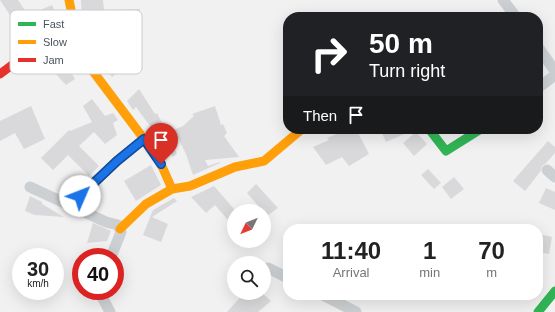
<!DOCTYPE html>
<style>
body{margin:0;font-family:Helvetica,sans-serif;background:#f6f6f6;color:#222;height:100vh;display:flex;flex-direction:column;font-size:15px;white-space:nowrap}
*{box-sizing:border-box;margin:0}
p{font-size:13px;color:#767676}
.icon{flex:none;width:22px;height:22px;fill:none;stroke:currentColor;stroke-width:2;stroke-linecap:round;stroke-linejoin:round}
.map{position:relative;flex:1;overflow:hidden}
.panel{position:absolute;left:283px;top:224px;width:260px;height:76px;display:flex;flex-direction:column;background:#fff;border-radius:16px;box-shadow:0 4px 16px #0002}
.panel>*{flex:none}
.top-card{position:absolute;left:283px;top:12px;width:260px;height:122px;border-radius:16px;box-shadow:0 4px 16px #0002;background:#202124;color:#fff;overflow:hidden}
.needle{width:26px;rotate:227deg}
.tools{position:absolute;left:227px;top:204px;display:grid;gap:8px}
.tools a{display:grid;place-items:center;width:44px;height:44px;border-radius:50%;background:#fff;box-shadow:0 4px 16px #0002;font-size:20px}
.speed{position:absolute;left:12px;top:248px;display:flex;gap:8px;font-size:20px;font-weight:700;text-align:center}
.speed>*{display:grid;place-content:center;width:52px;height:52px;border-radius:50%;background:#fff;box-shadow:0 4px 16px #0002;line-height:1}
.speed small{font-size:10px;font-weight:400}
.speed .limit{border:6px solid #d22;background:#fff;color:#111}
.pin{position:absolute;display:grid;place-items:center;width:34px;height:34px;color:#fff;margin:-41px -17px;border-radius:50% 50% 50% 0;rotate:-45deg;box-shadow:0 0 4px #0007}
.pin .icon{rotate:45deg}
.me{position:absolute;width:44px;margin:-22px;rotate:46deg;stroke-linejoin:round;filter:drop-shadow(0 0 3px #0008)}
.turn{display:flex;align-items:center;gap:14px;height:84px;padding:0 20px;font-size:18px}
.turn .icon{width:52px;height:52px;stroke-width:2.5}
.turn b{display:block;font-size:28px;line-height:34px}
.then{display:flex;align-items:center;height:38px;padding:0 20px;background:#0003;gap:8px;font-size:15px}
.eta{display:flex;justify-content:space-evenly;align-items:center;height:68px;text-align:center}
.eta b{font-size:24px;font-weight:700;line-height:28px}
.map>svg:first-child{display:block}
</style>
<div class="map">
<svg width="555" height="312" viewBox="0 0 555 312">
<rect width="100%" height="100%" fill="#f2f1f1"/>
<g fill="#d9d9db">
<polygon points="0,0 18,0 26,12 14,21"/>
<polygon points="81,0 103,0 104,10 140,9 138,22 131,22 135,40 118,45 131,62 112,77 97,58 95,59 93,57 87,41 82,20"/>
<polygon points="52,5 60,22 32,34 24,17"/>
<polygon points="68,67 75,79 66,85 55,73"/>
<polygon points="139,89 155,114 157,113 167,133 183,126 194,116 192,114 215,106 221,125 223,124 227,133 224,136 239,157 205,160 208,166 220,162 220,163 193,175 186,154 178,138 171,141 177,154 173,157 164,145 161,146 154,138 158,137 136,107 133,110 127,101"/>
<polygon points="92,99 105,116 113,113 118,120 113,123 117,135 105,144 94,132 79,146 99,166 89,176 68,155 53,170 41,158 69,130 70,131 92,122 83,106"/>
<polygon points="31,106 45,139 24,149 15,133 0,141 0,121"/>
<polygon points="348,129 356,129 369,154 349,166 342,157 326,165 313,147 329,140 327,138"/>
<polygon points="380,129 416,129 386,142"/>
<polygon points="416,132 427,144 414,156 403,143"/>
<polygon points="548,141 555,147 555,153 546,163 542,166 540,172 525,191 513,181"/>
<polygon points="151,165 161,185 136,201 124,181"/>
<polygon points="428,169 441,183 434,189 421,175"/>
<polygon points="454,177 464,189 451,199 442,187"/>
<polygon points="256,184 278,208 267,216 247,193"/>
<polygon points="214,186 234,209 234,227 215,205 206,213 191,197"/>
<polygon points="546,188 555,192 555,210 539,203"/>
<polygon points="30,196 42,202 42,204 64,217 35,215 25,211"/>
<polygon points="174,198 177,201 152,217 168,224 161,242 143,235 153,210"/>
<polygon points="93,223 111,231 107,241 87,243"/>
<polygon points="538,234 552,237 549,254 538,252"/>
<polygon points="244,293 262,293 271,301 258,312 227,312"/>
</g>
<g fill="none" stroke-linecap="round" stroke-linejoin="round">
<g stroke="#cdd0d2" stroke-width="11">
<polyline points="503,0 516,17"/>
<polyline points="538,47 555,71"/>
<polyline points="538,88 555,75"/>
<polyline points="547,170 555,177"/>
<polyline points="30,187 106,222 118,225 121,232 111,257"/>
<polyline points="268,268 288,278"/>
<polyline points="99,291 110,312"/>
<polyline points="323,295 356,312"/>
</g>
<g stroke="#30b455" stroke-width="9">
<polyline points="429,129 446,151 481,129"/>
<polyline points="538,312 555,291"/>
</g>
<g stroke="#ff9f0a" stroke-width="9">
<polyline points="69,0 78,44 83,58 153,151 161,164 172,189"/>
<polyline points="70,206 117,161 144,139"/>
<polyline points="120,229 146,204 172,189 190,186 235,167 264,161 302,129"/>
</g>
<polyline stroke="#e5322d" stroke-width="9" points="0,74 28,53 46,54 78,44"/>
</g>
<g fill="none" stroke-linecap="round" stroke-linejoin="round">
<defs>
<polyline id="route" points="80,196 117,161 144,139 161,164"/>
</defs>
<use href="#route" stroke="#114b97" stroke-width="10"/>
<use href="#route" stroke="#1a73e8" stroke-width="7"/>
</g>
<rect x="10" y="10" width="132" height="64" rx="6" fill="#fff" stroke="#c8cccf" stroke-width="1"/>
<rect x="18" y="22" width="18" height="4" fill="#30b455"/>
<rect x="18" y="40" width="18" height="4" fill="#ff9f0a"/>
<rect x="18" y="58" width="18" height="4" fill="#e5322d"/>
<g font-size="11" fill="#47545f">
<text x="43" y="28">Fast</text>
<text x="43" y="46">Slow</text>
<text x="43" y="64">Jam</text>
</g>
</svg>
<div class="tools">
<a><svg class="needle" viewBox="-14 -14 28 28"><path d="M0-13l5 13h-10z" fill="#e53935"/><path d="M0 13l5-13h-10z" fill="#767676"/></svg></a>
<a><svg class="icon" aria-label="search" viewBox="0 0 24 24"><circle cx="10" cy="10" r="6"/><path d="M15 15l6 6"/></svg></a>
</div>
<div class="speed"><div>30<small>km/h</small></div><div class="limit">40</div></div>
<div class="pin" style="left:161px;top:164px;background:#d93025"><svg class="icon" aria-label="arrive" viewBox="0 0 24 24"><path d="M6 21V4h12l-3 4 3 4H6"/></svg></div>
<svg class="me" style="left:80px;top:196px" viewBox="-20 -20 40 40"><circle r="19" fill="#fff"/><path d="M0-13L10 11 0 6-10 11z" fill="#1a73e8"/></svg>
<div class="top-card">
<div class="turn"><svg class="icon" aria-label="right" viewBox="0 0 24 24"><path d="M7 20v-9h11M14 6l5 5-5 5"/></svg><div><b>50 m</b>Turn right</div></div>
<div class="then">Then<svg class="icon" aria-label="arrive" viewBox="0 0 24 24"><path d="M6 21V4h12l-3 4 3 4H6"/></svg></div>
</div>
<section class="panel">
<div class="eta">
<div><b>11:40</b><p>Arrival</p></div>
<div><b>1</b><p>min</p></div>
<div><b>70</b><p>m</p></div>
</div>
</section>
</div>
